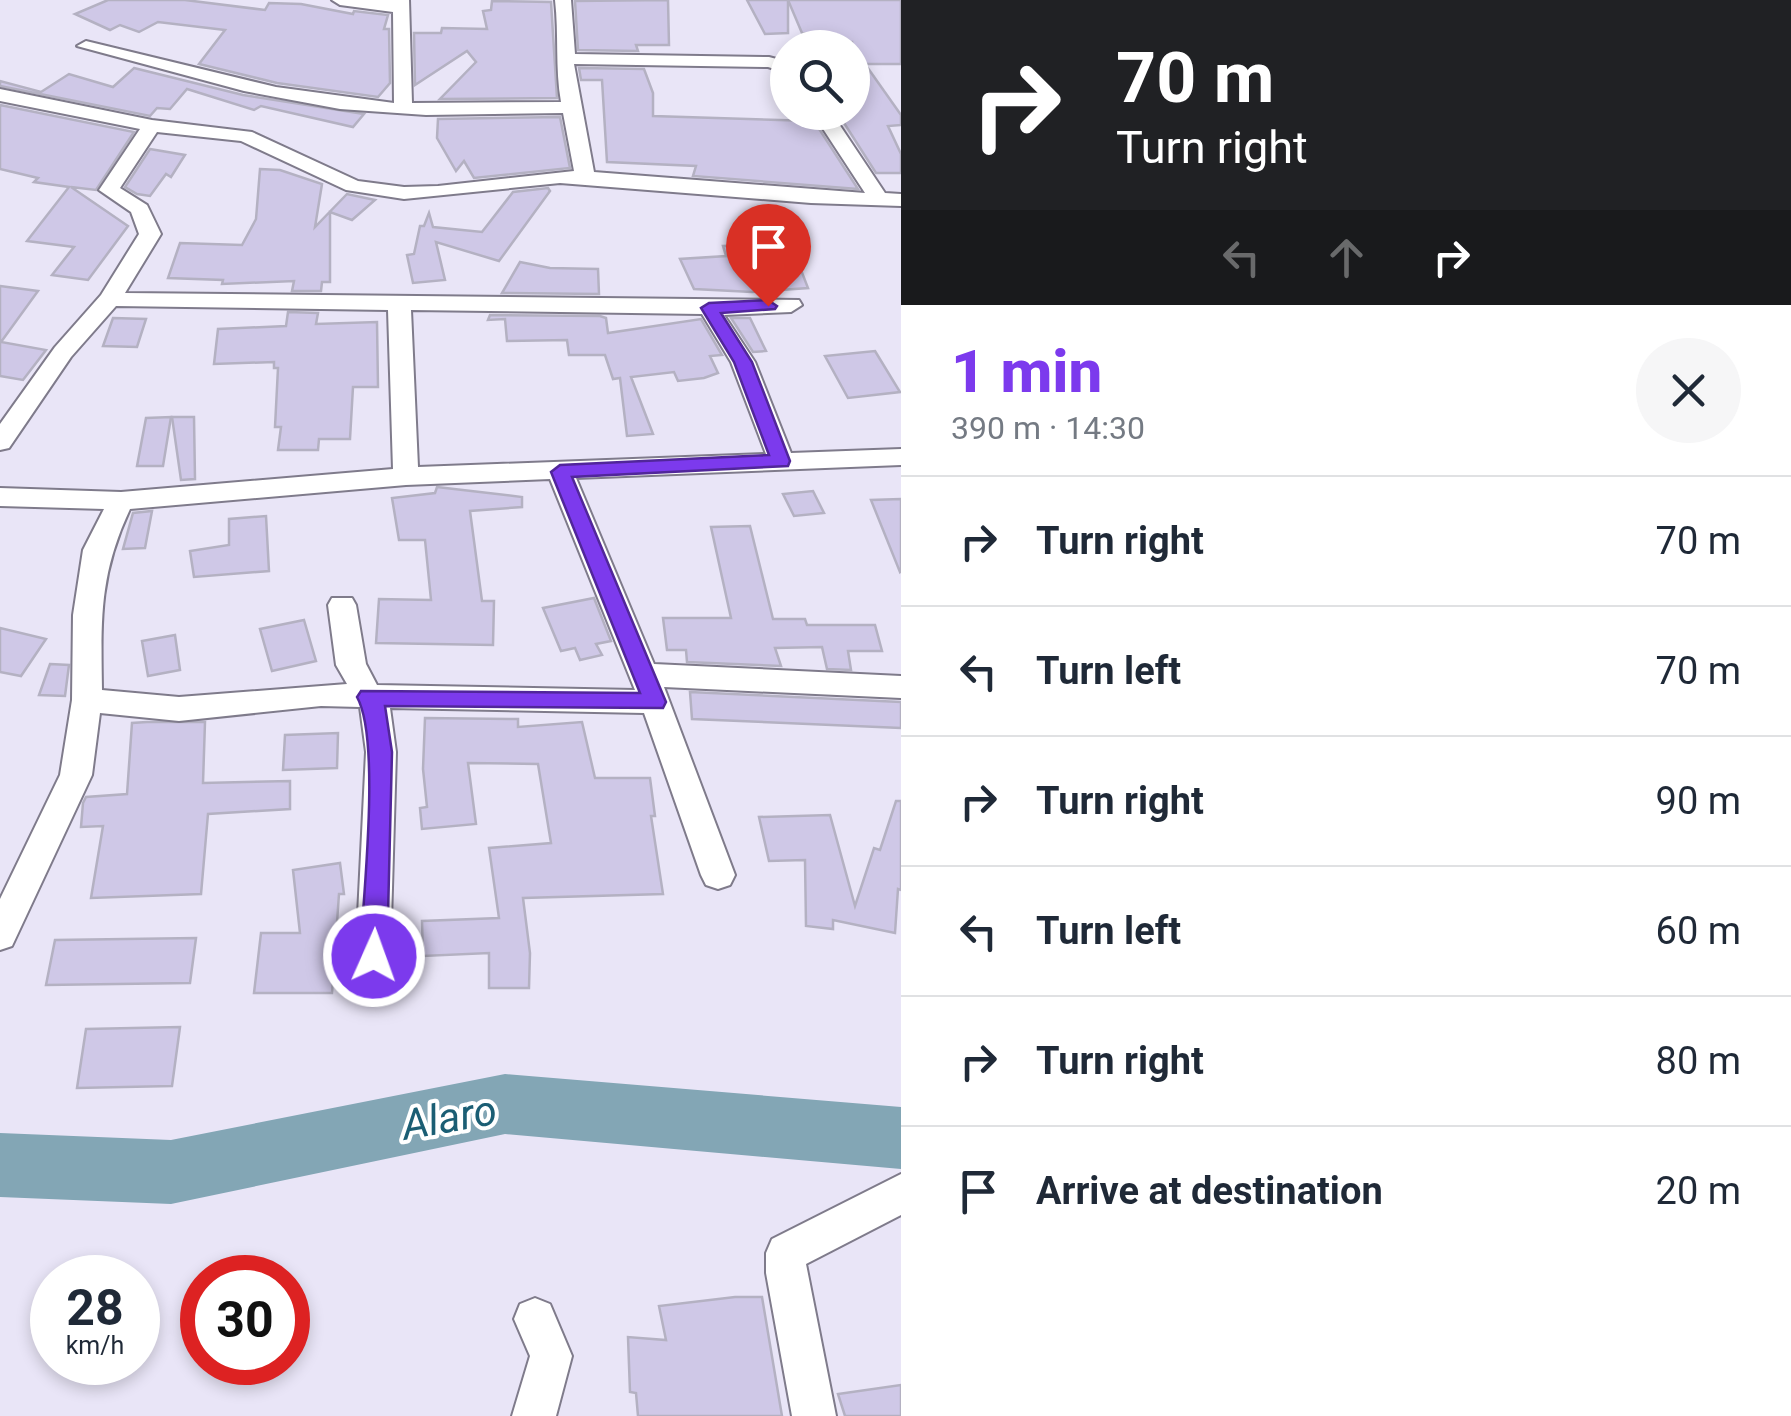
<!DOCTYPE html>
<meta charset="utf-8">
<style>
body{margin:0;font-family:Roboto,sans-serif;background:#f6f6f7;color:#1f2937;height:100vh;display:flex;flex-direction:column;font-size:38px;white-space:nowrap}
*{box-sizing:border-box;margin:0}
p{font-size:32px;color:#747a83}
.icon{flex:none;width:55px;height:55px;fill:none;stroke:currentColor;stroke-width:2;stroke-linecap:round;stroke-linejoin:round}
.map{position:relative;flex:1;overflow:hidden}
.sheet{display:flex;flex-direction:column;background:#fff;width:890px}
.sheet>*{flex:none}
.banner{background:#202124;color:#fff;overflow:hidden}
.fabs{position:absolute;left:770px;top:30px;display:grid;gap:20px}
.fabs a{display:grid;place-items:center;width:100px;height:100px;border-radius:50%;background:#fff;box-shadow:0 5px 15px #0003;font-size:50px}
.speed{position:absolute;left:30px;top:1255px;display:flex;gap:20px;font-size:50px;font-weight:700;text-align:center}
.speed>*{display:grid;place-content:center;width:130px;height:130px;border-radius:50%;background:#fff;box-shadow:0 5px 15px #0003;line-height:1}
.speed small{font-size:25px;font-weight:400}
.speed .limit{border:15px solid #d22;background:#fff;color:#111}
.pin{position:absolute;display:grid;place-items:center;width:85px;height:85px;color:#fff;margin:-102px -42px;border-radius:50% 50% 50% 0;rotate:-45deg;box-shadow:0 0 10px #0007}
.pin .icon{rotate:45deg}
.me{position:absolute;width:110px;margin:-55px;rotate:2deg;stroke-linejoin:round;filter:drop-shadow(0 0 8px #0008)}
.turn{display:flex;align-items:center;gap:35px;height:210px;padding:0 50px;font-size:45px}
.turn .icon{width:130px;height:130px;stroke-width:2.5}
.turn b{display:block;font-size:70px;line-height:85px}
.lanes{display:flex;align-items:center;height:95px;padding:0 50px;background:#0003;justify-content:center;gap:50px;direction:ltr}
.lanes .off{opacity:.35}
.round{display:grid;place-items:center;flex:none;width:105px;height:105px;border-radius:52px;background:#f6f6f7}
.head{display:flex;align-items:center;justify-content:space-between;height:170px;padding:0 50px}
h1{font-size:60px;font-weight:800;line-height:75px;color:#7c3aed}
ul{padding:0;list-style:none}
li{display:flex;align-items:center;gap:30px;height:130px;padding:0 50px;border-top:2px solid #e0e1e3}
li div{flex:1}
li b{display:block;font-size:38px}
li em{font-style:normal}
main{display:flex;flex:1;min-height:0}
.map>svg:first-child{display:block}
</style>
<main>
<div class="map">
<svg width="901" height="1416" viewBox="0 0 901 1416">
<rect width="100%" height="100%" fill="#e9e5f7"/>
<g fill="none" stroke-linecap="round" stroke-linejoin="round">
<polygon fill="#83a6b5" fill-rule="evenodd" points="505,1074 901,1107 901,1169 505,1134 171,1204 0,1197 0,1133 171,1140"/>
</g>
<g fill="#cfc8e7" stroke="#b4b1c2" stroke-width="2.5">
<polygon points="108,0 185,0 265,10 269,3 301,4 353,14 354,11 388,15 384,29 389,29 390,83 378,97 277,83 199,64 225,30 158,22 139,32 120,25 110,30 75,14"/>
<polygon points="668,0 669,45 636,45 638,51 578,50 575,1"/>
<polygon points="747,0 788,0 788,33 765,34"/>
<polygon points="788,0 901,0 901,64 865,64 901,115 901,125 888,126 901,154 901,173 876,173 837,112 852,112 852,42 821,43 817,35 802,33"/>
<polygon points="492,1 551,2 557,98 440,99 476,62 467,51 415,85 414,33 441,33 442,28 487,29 483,11 491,10"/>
<polygon points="134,68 243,95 364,114 353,127 261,106 254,110 187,89 170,109 157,108 150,116 0,86 0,81 41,92 69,74 113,87"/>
<polygon points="579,68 644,69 653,93 653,116 814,121 858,189 693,176 696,166 607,162 602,80 581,80"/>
<polygon points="0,105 134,132 96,190 71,187 128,226 88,280 52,275 74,247 27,241 69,187 34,182 38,178 0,169"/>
<polygon points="560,117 570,168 474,178 464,161 456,171 437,138 438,119"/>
<polygon points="150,149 185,155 171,177 166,174 150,196 137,194 125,187"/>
<polygon points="260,169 280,170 322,184 315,227 347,194 375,200 352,220 330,212 330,282 322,282 321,291 292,291 294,281 222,284 223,280 168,278 180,243 242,245 256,219"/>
<polygon points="548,188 550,191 499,261 436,242 445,280 413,283 407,255 414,254 420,226 424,226 429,213 433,227 482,232 513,192"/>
<polygon points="791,244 808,288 752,292 694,289 680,259 726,256 723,246"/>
<polygon points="520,262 550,268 598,269 599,294 502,293"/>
<polygon points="0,286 38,291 1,342 46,350 23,380 0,376"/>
<polygon points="288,312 318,313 316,324 377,322 378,387 353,387 350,439 319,439 318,450 278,450 281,427 275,427 278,368 274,368 274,362 214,364 218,329 286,326"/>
<polygon points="490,315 600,316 606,318 608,333 701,319 722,355 710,356 718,373 704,378 678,381 674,372 631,377 653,434 627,436 620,378 613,379 605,355 569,355 567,340 507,341 505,319 488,320"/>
<polygon points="113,318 146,319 137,347 103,346"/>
<polygon points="731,318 750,318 766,351 753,352"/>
<polygon points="875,351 900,392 848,398 825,356"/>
<polygon points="171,417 163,466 137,466 146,418"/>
<polygon points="172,417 194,417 195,479 181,480"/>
<polygon points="437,487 522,497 522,507 470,511 482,601 494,601 493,645 376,643 379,599 431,600 425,540 399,540 392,498 435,493"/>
<polygon points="813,491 824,513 794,516 783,494"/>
<polygon points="901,499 901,571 900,572 871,500"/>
<polygon points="152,511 145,548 123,549 133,513"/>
<polygon points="266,516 269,571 194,577 190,551 229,545 229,519"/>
<polygon points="750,526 773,619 805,619 807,625 875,625 882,651 848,651 851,670 827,669 822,647 775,648 781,666 687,662 686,650 667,650 663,618 731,618 711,527"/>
<polygon points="594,598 611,641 596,644 602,655 580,660 575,648 561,651 543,608"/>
<polygon points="304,620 316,661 272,671 260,629"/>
<polygon points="0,628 46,639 21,676 0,672"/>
<polygon points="175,635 180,670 148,676 142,641"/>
<polygon points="50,664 69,665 65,696 39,695"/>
<polygon points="690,692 901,702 901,728 692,719"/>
<polygon points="425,718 518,719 518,727 582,722 595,778 650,778 655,816 651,816 663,894 523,898 530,953 529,988 489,988 489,953 423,956 422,921 499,918 489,848 551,843 538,764 468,763 476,824 422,829 420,808 427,807 423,769"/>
<polygon points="147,722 205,722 203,783 290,781 290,809 208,814 201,894 91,898 103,826 81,827 83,803 86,797 127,794 132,723"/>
<polygon points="338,733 337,768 283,770 285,735"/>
<polygon points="896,801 901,801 901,890 898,889 895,933 833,920 833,929 806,926 805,860 769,861 759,817 830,815 855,906 874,848 880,850"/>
<polygon points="340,863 344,894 339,894 332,993 254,993 261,933 300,933 293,870"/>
<polygon points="196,938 190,983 46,985 55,940"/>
<polygon points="180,1027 172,1086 77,1088 86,1029"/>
<polygon points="735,1297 762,1297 782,1416 638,1416 636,1393 630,1392 628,1337 666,1340 659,1306"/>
<polygon points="901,1385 901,1416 845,1416 838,1394"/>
</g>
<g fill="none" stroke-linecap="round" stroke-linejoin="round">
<defs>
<g id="minor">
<path d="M332 0H409L412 103 561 102C555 68 559 34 555 0H571L575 54 769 57 788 62V73L768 67 574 64 594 172 865 193 812 112H831L885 193 901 194V206L811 203 560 183 404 199 346 190 241 141 157 132 120 188 147 205 161 234 125 293 799 300 802 305 791 312 724 315 755 362 791 453 901 449V465L576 478 654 664 901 676V698L664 687 735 875 730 885 718 889 706 885 701 875 644 713 390 708 396 752 390 956 385 967 373 972 361 967 356 956 366 752 360 707 321 706 179 721 100 713 92 775 12 946 0 950V899L60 775 72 700 73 615 83 550 104 509 0 506V488L121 492 393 469 388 310 116 306 71 357 9 448 0 450V424L55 347 101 295 139 234 131 212 99 190 140 129 0 101V89L152 120 252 132 358 181 404 187 438 186 574 171 563 113 426 115 340 109 244 91 77 46 86 41 276 87 394 103 393 12 340 5ZM411 310 702 314 731 362 766 454 418 467ZM550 479 635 690 377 685 366 664 356 605 352 598H332L328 605 336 665 347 684 179 697 102 690C101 619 99 575 130 509L406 485Z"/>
<polygon points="901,1174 901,1215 806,1264 836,1416 792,1416 766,1273 766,1253 772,1239"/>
<polygon points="535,1298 550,1304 572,1356 556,1416 512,1416 530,1356 514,1319 520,1304"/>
</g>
</defs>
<use href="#minor" stroke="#7f7b8b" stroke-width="4"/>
<use href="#minor" fill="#fff" fill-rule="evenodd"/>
</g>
<path fill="#7c3aed" stroke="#51269a" stroke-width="2.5" d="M768 300 777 306 775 309 721 313 752 362 790 461 788 466 572 477 666 702 663 708 385 706 392 752 387 956 383 964 374 968 364 964 360 956C363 899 381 740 357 697L361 691 640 693 551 472 560 465 769 455 734 362 701 308 709 303Z"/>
<g text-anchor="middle" stroke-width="8" stroke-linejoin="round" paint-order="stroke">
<g font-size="42" font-style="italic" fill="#1b5e74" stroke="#fff">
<text transform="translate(449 1117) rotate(-10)" y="15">Alaro</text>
</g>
</g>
</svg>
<div class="fabs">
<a><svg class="icon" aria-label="search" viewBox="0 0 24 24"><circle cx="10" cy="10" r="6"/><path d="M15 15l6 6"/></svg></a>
</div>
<div class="speed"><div>28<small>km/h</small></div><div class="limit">30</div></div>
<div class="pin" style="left:768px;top:306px;background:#d93025"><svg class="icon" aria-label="arrive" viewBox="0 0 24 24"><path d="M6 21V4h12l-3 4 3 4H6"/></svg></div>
<svg class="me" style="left:374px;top:956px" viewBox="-20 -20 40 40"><circle r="17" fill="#7c3aed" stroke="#fff" stroke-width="3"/><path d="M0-11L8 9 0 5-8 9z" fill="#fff"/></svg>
</div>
<section class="sheet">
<div class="banner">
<div class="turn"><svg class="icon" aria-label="right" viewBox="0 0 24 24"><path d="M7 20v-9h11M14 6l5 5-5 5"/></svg><div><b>70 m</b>Turn right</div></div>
<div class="lanes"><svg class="icon off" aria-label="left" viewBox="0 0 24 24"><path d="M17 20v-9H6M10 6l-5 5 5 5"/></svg><svg class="icon off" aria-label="ahead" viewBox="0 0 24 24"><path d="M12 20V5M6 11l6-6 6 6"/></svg><svg class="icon" aria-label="right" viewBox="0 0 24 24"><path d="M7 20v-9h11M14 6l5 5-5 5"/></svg></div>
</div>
<div class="head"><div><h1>1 min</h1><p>390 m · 14:30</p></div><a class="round"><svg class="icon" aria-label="close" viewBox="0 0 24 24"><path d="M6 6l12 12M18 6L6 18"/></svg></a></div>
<ul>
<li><svg class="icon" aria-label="right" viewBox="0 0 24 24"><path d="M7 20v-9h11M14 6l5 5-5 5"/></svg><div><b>Turn right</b></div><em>70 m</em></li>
<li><svg class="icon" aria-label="left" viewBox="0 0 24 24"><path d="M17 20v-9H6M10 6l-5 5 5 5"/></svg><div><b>Turn left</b></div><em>70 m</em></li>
<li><svg class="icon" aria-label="right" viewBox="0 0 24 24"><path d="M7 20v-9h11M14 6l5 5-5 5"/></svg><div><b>Turn right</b></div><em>90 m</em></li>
<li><svg class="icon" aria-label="left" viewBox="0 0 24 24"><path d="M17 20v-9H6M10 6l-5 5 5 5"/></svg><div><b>Turn left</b></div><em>60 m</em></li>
<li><svg class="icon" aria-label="right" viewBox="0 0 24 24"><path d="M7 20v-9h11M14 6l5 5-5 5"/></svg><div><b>Turn right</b></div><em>80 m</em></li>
<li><svg class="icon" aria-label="arrive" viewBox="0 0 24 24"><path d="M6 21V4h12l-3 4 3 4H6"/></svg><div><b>Arrive at destination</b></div><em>20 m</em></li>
</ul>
</section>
</main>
